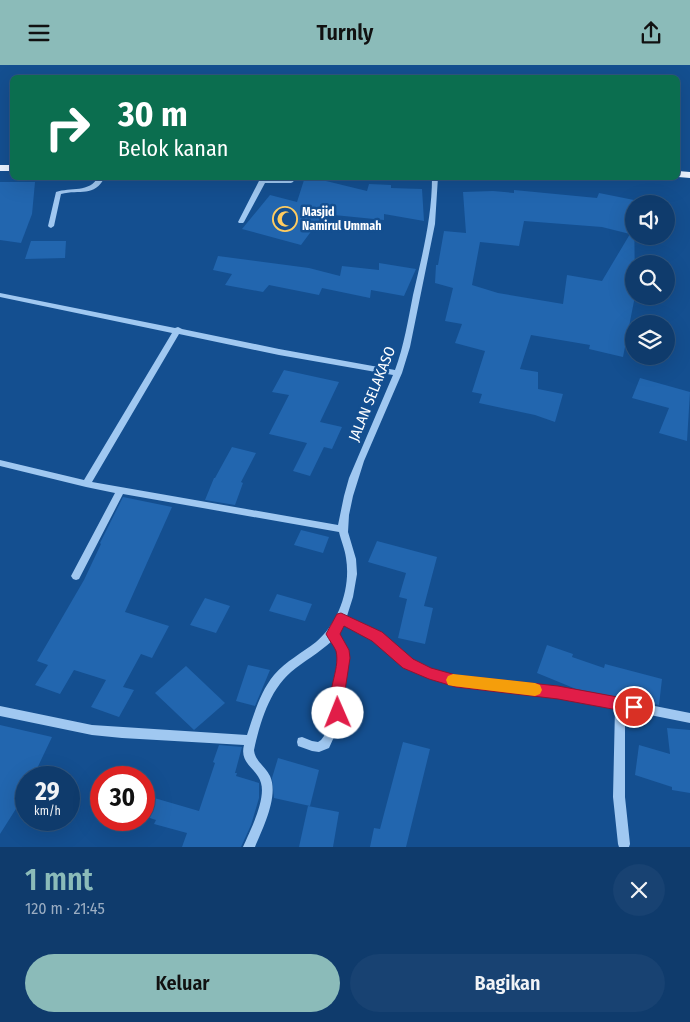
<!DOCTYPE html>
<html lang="id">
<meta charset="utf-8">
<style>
body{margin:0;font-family:"Fira Sans Condensed",sans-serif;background:#184272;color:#f1f3f6;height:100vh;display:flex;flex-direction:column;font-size:19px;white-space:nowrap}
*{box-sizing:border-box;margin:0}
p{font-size:16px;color:#9badc2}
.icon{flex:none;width:28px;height:28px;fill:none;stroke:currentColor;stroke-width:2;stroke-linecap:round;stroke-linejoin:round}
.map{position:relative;height:782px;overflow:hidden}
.sheet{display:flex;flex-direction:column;background:#0f3b6c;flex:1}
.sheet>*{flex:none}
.hud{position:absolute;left:10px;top:10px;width:670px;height:105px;border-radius:8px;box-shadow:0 5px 20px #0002,0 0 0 1px #2f557f;background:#0b6e4f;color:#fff;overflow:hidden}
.buttons{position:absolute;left:625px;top:130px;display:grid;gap:10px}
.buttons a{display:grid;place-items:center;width:50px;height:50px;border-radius:50%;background:#0f3b6c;box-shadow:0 5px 20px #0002,0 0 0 1px #2f557f;font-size:25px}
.speed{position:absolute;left:15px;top:701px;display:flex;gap:10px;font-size:25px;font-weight:700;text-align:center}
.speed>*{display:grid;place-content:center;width:65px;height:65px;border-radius:50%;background:#0f3b6c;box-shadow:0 5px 20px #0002,0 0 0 1px #2f557f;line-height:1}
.speed small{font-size:12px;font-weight:400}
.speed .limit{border:8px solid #d22;background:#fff;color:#111}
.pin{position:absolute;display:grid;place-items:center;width:42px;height:42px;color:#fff;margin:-21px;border:2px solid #fff;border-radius:50%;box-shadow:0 1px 5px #0007}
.me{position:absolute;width:55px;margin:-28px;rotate:359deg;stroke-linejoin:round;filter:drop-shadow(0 0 4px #0008)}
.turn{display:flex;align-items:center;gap:18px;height:105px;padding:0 25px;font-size:22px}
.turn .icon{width:65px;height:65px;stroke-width:2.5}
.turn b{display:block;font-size:35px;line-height:42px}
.round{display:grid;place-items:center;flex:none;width:52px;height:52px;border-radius:26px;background:#184272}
.head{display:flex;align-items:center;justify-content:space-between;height:85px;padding:0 25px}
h1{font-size:30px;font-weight:600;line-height:38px;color:#8bbbb9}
.action{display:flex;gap:10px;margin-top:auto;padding:10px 25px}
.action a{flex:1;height:58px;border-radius:30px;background:#8bbbb9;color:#111;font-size:20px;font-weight:600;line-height:58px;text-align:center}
.action a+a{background:#184272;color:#f1f3f6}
header{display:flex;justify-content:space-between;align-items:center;height:65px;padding:0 25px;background:#8bbbb9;color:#111;font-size:22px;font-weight:600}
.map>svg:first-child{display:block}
</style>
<header><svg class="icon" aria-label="menu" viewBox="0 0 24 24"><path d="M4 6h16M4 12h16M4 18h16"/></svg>Turnly<svg class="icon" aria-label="share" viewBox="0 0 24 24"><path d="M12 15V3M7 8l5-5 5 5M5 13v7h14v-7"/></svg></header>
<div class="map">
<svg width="690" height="782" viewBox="0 0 690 782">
<rect width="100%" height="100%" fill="#144f90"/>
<g fill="#2266af" fill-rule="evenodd">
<polygon points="304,115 326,116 367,126 369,119 391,120 391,123 422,124 424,156 384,149 384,155 324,149 301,180 242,164 270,130 297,137"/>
<polygon points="0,117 35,117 32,149 21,178 0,175"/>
<path d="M514 125 597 133 599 128 634 135 635 231 623 292 589 284 590 280 531 270 520 304 538 307V324L563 329 555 357 535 350 479 338 482 329 472 327 485 286 455 278 462 259 445 256 453 223 435 218 436 200H438L444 166 466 168 463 127 493 126 514 128ZM524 156 602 162 630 169 602 216 567 210 563 239 498 228 472 220 480 177 519 181Z"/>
<polygon points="31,176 66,176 65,193 25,194"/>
<polygon points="218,191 309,203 340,211 342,201 379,205 379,198 416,204 404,231 371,225 370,233 322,223 319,230 269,220 263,227 225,220 232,209 213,205"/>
<polygon points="284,305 339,317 320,357 342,362 332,384 324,382 310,411 293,406 307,378 269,369 289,330 272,327"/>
<polygon points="640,313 690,327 687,376 659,368 669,343 632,333"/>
<polygon points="232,382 256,388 241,417 243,418 235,440 205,435 214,413 215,413"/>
<polygon points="123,432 172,442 125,547 169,561 152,593 141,589 123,622 134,625 119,652 91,642 106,615 74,605 60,629 35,620 48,600 37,596 84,515 101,479 100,478"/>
<polygon points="301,465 329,472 323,488 294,480"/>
<polygon points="377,476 437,492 424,541 433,543 425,579 398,573 407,534 399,532 406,508 368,497"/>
<polygon points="277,529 312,539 305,556 269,546"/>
<polygon points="205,533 230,541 216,568 190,560"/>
<polygon points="547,580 573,589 572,592 604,603 605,599 662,614 659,640 576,624 537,608"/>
<polygon points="248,600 270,605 255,641 236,636"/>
<polygon points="186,601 225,638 194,665 155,628"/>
<polygon points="0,660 52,672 33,712 26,712 26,728 0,769"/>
<polygon points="667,663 690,665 690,728 672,725 672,722 635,710 639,680 670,689"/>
<polygon points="403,677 430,684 406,782 370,782 374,763 380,764"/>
<polygon points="219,680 242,682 235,708 237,708 236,711 259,718 259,733 251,760 241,782 182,782 187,768 154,759 156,755 144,751 144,730 199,746 215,698 213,697"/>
<polygon points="278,693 319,705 310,741 274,733 272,713"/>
<polygon points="308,741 339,747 333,782 299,782"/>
</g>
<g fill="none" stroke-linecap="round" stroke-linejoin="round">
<g fill="#a0c8f1" fill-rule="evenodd">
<path d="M98 112H105C94 133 80 124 61 129L54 161 51 163 49 162 48 161 56 127C70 122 90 128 98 112Z"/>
<polygon points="261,112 268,112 267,114 289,114 289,112 296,112 293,117 291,118 265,118 244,157 243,158 239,158 238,157"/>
<path d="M432 112H438L435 159 410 282 402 308 364 396 353 431 349 450 348 467 356 494 357 509 353 532 347 551 381 569 412 595 431 604 456 611 559 622 690 648V658L625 645V732L630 779 629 782H619L618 779 613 732 615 643 559 632 456 621 429 613 404 601 373 575 343 559 338 568 347 585 348 593 342 632 344 648 337 660 334 672 329 683 319 687 312 686 298 681 297 677 298 673 302 672 312 676 318 677 321 675 324 671 327 658 333 647 332 632 338 593 337 586 332 576C319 588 304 596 291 607 269 626 260 658 254 685 255 696 265 701 270 711 279 731 263 763 255 782H243C250 766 266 735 261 718 257 703 239 699 244 680L122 673 92 670 0 651V641L92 660 247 670C254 649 260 627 274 610 286 596 302 588 316 577 339 558 351 522 346 493 345 484 341 476 339 467L123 429 79 514 76 515 73 514 71 511 115 428 86 422 0 401V395L84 415 172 268 0 232V228L175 263 178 262 182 264 279 284 395 305C404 281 408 255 413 230 422 191 432 153 432 112ZM179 269 279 290 393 310 349 413 344 431 338 460 92 417Z"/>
</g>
<g fill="#eaf3ff" fill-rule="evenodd">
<rect x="0" y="100" width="12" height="6"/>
<polygon points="678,106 690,107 690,113 678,112"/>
</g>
</g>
<path fill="#e11d48" stroke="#92132f" d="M341 548 382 567 413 594 431 603 456 610 558 621 634 635 639 637 641 642 639 646 634 648 558 634 456 622 429 614 403 603 372 576 344 561 340 569 349 585 350 593 344 632 345 648 343 652 338 654 334 652C323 629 341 606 336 586 334 581 329 575 326 569L337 549Z"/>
<polygon fill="#f59e0b" points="453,609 535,618 540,620 542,625 540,629 535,631 453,621 448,620 446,615 448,611"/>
<defs>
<symbol id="mosque-ring" viewBox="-11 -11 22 22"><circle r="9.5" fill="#144f90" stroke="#ffcc60" stroke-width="1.5"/><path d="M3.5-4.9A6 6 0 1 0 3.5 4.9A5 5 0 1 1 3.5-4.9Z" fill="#ffcc60"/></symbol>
</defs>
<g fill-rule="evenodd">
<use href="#mosque-ring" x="271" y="140" width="28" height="28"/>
</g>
<g text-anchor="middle" stroke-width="5" stroke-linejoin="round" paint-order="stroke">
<g font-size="12" font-weight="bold" fill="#fff" stroke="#144f90" text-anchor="start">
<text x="302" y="151">Masjid<tspan x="302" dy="14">Namirul Ummah</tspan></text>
</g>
<g font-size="15" fill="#fff" stroke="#144f90">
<text transform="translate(372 329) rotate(-68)" y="5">JALAN SELAKASO</text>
</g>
</g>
</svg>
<div class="buttons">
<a><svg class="icon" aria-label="sound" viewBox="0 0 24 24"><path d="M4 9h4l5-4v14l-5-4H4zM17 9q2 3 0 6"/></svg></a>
<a><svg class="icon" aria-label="search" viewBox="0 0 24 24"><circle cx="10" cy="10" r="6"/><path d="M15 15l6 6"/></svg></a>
<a><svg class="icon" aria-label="layers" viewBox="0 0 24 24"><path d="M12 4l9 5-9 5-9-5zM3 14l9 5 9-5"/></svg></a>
</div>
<div class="speed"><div>29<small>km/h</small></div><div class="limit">30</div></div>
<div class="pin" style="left:634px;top:642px;background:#d93025"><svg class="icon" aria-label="arrive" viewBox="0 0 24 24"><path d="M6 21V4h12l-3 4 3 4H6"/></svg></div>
<svg class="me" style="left:338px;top:648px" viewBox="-20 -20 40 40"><circle r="19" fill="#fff"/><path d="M0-13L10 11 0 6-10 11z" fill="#e11d48"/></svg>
<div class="hud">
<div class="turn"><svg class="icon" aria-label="right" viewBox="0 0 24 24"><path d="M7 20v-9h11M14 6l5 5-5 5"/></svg><div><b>30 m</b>Belok kanan</div></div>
</div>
</div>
<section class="sheet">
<div class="head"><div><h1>1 mnt</h1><p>120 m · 21:45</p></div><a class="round"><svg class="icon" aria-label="close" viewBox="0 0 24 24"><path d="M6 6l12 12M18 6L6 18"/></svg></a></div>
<div class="action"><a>Keluar</a><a>Bagikan</a></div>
</section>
